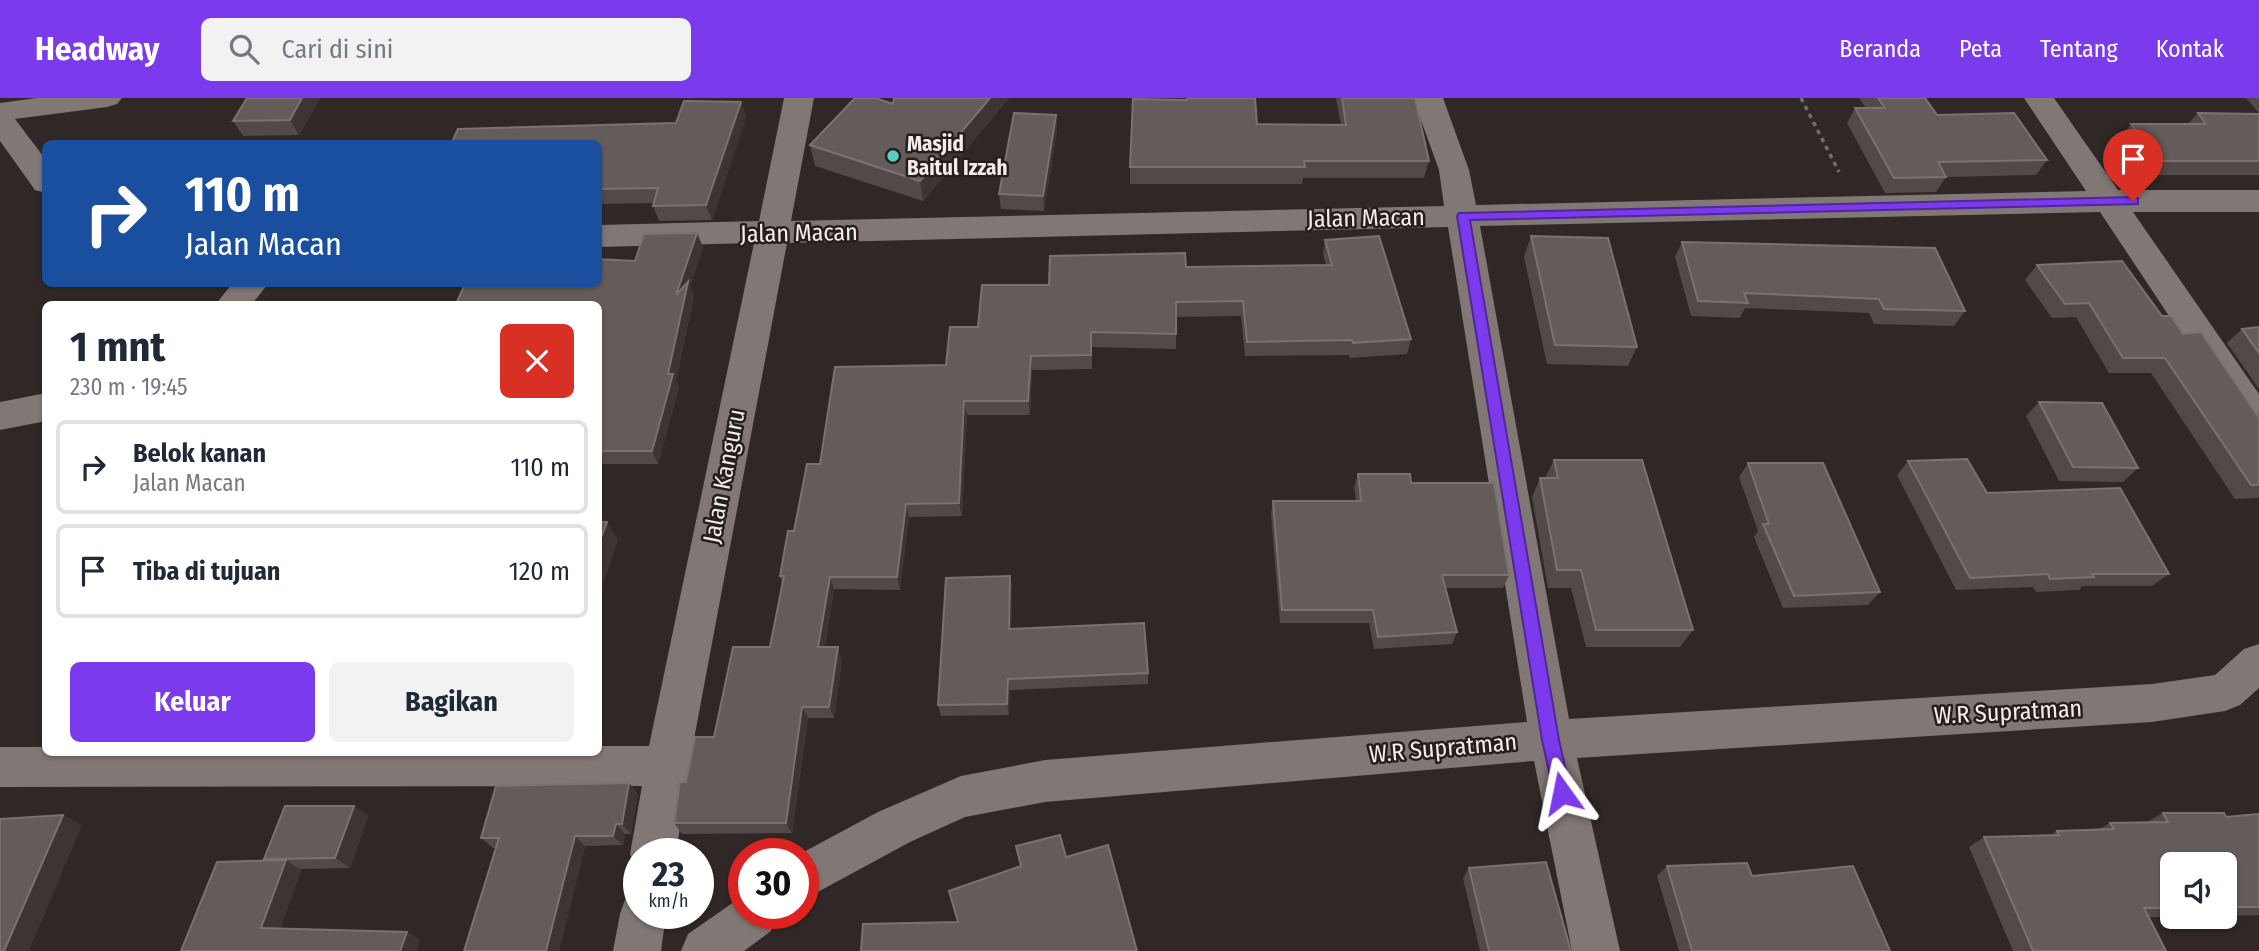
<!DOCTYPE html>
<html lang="id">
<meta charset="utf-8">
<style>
body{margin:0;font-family:"Fira Sans Condensed",sans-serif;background:#f2f2f3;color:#1f2937;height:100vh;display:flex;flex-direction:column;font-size:26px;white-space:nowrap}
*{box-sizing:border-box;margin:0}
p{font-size:23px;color:#747a83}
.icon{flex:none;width:38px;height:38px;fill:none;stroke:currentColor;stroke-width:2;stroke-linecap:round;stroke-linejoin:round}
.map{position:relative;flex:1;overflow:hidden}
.side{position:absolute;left:42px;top:203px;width:560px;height:455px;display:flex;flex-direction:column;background:#fff;border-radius:10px;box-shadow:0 2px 5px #0004}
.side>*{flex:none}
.hud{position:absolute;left:42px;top:42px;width:560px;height:147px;border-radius:10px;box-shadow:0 2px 5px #0004;background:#1a4fa0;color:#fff;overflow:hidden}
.fabs{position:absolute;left:2160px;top:754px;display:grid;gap:14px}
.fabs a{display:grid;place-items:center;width:77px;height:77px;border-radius:10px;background:#fff;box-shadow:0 2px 5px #0004;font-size:35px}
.speed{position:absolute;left:623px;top:740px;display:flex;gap:14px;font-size:35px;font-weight:700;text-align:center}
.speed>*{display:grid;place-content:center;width:91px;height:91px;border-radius:50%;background:#fff;box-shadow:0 2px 5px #0004;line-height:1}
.speed small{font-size:18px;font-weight:400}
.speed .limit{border:10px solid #d22;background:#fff;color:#111}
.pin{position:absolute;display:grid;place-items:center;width:60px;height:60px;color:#fff;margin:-72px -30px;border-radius:50% 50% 50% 0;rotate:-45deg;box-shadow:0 0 7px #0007}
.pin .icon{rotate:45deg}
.me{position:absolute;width:77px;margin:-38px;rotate:348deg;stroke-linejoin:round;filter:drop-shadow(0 0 5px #0008)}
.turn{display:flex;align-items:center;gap:24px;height:147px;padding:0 28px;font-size:32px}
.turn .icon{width:91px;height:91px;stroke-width:2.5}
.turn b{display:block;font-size:49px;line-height:60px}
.round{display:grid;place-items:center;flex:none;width:74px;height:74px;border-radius:10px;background:#f2f2f3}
.headline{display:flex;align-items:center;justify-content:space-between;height:119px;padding:0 28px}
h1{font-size:42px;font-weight:700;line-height:52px}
.action{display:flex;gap:14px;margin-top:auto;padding:14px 28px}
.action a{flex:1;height:80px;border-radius:10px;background:#7c3aed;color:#fff;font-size:28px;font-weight:700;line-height:80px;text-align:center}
.action a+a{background:#f2f2f3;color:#1f2937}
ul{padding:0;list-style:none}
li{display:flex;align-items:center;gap:21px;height:94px;margin:0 14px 10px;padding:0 14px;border:4px solid #e0e1e3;border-radius:10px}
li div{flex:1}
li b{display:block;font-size:26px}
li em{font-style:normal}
header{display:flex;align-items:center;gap:42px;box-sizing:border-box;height:98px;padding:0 35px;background:#7c3aed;color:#fff}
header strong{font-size:33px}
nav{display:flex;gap:38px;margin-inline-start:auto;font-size:24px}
.search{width:490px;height:63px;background:#f2f2f3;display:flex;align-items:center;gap:18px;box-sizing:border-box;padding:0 24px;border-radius:10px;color:#747a83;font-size:26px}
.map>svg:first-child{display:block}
</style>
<header>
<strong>Headway</strong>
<div class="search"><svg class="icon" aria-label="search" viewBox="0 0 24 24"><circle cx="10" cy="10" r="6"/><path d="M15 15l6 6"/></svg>Cari di sini</div>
<nav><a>Beranda</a><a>Peta</a><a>Tentang</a><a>Kontak</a></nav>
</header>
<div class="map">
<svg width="2259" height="853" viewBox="0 0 2259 853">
<rect width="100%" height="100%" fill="#2f2826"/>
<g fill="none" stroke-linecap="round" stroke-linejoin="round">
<polyline stroke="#746e6c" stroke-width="3.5" stroke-dasharray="4.5 4.5" stroke-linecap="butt" points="1801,0 1839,74"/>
<g fill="#817875" fill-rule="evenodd">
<polygon points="37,0 122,0 117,6 107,9 15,21 46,62 46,95 35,92 0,43 0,5"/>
<polygon points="784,0 814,0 791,123 1444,108 1439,72 1413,0 1443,0 1469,72 1476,107 2086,93 2024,0 2054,0 2118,92 2259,92 2259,114 2133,114 2259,296 2259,338 2246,334 2100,114 1480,128 1569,621 2152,586 2215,577 2244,551 2259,546 2259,590 2240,607 2225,613 2152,624 1577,660 1620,853 1572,853 1534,663 1045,704 965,719 910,744 803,802 803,756 800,756 878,714 961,678 1045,662 1527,624 1448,129 787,145 689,668 676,756 639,756 637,772 630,756 642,688 0,689 0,649 46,649 46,654 598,654 598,648 649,648 754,145 598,149 598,127 759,123"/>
<polygon points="232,186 268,186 252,206 216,206"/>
<polygon points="46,295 46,323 0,332 0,304"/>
<polygon points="639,794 639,816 666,816 661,853 613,853 620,816 626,799"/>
<polygon points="744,797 744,816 777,816 771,833 744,853 681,853 688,836"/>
</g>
</g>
<g fill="#524a48">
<polygon points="320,0 299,37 243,38 233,23"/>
<polygon points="1009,0 923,103 815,68 810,47 893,6"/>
<polygon points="1186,0 1255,0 1257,26 1341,27 1336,0 1415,0 1429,63 1424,80 1303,80 1302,86 1130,86 1130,69 1186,2"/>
<polygon points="1859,0 1925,0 1937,17 2047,62 2036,77 1946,79 1936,94 1885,95 1847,25 1855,10 1866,10"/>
<polygon points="2246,0 2259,0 2259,15"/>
<polygon points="741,4 746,19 712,122 659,123 653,108 654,105 598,106 598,46 676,25"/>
<polygon points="2198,15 2259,16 2259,77 2147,77 2120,40 2131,26 2188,26"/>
<polygon points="1056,17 1057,32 1044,113 1001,111 999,96"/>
<polygon points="697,135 703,149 690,188 694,198 676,282 679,289 658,366 598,366 598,206 635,163"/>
<polygon points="1531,138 1637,249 1628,268 1547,266 1524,159"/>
<polygon points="1325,142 1411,241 1407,256 1350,260 1349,257 1245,258 1241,218 1176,219 1176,251 1092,249 1092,271 1032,272 1030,317 967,317 962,418 909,419 900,492 834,491 825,549 842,562 834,620 808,620 792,735 682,736 674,725 686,684 770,549 782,485 780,478 794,433 820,366 946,267 978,229 1049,187 1186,169 1326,167 1323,156"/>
<polygon points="1682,144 1965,213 1954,228 1874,226 1869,215 1745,210 1740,220 1691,218 1675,159"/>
<polygon points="2037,167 2162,218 2183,236 2259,320 2259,400 2235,401 2151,275 2109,275 2076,219 2052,220 2025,182"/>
<polygon points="2259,229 2259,291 2227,245 2242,231"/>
<polygon points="2039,304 2138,370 2123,384 2059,383 2026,318"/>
<polygon points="1554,362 1693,532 1680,549 1586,549 1571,490 1548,490 1532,399 1540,380 1545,380"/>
<polygon points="1908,363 1987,395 2169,476 2152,488 2082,488 2079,492 2036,494 2033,489 1956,492 1897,377"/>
<polygon points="1748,365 1880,494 1868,507 1783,510 1754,439 1758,433 1739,379"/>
<polygon points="1358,376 1411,385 1509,477 1503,490 1446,490 1457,534 1452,546 1374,551 1369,525 1280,525 1271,416 1273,403 1356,403 1354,389"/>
<polygon points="1010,478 1012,490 1011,531 1148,575 1148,586 1010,592 1009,617 941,618 938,607"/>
<polygon points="629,685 638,696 631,736 625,736 623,747 585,748 559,853 464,853 496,750 493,750 481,740"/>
<polygon points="354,708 368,718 350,770 300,771 301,772 280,831 407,834 420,842 181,853 267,763 264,761"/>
<polygon points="2163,715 2226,719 2259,716 2259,817 2224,818 2224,766 2172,766 2172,819 2149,819 2166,853 2013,853 1969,749 1984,739 2049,738 2057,733 2098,732 2110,725 2147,724"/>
<polygon points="1667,768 1752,778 1890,853 1679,853 1657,778"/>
<polygon points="1469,770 1571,853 1480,853 1463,780"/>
</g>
<g fill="#3d3533">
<polygon points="302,0 320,0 299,37 290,22"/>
<polygon points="990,0 1009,0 923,103 920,83"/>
<polygon points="741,4 746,19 712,122 706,107"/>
<polygon points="1056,17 1057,32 1044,113 1043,98"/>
<polygon points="697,135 703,149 690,188 694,198 676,282 679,289 658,366 652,353 668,276 676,197"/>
<polygon points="1031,258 1032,272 1030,317 1028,303"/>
<polygon points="964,303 967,317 962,418 959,405"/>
<polygon points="906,406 909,419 900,492 897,479"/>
<polygon points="607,424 618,442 598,501 598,448"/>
<polygon points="1010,478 1012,490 1011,543 1009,531"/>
<polygon points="830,479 834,491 823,562 818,549"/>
<polygon points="838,549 842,562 834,620 829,609"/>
<polygon points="1008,581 1010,592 1009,617 1007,606"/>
<polygon points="802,609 808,620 792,735 786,725"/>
<polygon points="629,685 638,696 631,736 622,726"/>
<polygon points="354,708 368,718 350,770 335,760"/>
<polygon points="63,717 82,727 29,853 4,853"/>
<polygon points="616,726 625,736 623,747 613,738"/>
<polygon points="575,738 585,748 559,853 546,853"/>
<polygon points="286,762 301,772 277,839 261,830"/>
<polygon points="407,834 420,842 417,853 400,853"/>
</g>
<g fill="#635c5a" stroke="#7a7270" stroke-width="2">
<polygon points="247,0 302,0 290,22 233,23"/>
<polygon points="855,0 875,0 893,6 894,0 990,0 920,83 810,47"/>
<polygon points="1187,0 1255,0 1257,26 1346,27 1342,0 1415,0 1429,63 1304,63 1305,69 1130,69 1133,1 1187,2"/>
<polygon points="1878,0 1925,0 1937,17 2014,15 2047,62 1938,64 1946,79 1894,80 1855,10 1885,10"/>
<polygon points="684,3 741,4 706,107 653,108 658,90 598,91 598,46 451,46 458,31 676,25"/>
<polygon points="1014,15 1056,17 1043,98 999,96"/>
<polygon points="2198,15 2259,16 2259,63 2159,63 2131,26 2206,26"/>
<polygon points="697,135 676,197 688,184 668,276 673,276 652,353 598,353 598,206 456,206 465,186 598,186 598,161 635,163 644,136"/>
<polygon points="1379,138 1411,241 1353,245 1352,242 1247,244 1243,203 1176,204 1176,236 1091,234 1091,257 1031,258 1028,303 964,303 959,405 906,406 897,479 830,479 818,549 838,549 829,609 802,609 786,725 674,725 680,684 686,684 695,639 714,639 733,549 770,549 784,478 780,478 788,433 794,433 807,366 820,366 835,269 946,267 950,229 978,229 982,187 1049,187 1050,158 1185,155 1186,169 1332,167 1325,142"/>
<polygon points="1531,138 1608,140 1637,249 1555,247"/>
<polygon points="1682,144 1935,150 1965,213 1884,211 1879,201 1744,195 1748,205 1698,203"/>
<polygon points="2122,163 2162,218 2171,218 2183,236 2201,234 2259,320 2259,387 2251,387 2165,260 2123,260 2089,205 2065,206 2037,167"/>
<polygon points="2259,229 2259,255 2242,231"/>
<polygon points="2039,304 2102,305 2138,370 2073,369"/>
<polygon points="1967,361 1987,395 2120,390 2169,476 2092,476 2094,479 2050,481 2048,476 1970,480 1908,363"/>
<polygon points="1554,362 1642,362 1693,532 1596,532 1581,472 1557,472 1540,380 1558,380"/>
<polygon points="1748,365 1823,365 1880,494 1794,498 1763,426 1769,426"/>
<polygon points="1358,376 1410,376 1411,385 1494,385 1509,477 1442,477 1457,534 1378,539 1373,512 1282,512 1273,403 1361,403"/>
<polygon points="598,424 607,424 598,448"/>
<polygon points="1010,478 1009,531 1144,525 1148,575 1008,581 1007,606 938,607 946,480"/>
<polygon points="629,685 622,726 616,726 613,738 575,738 546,853 464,853 499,740 481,740 496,688"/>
<polygon points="285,708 354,708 335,760 264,761"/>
<polygon points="2163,715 2224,715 2226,719 2259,716 2259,809 2224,809 2224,766 2172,766 2172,810 2144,810 2166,853 2033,853 1984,739 2059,737 2057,733 2114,731 2110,725 2168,724"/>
<polygon points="63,717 4,853 0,853 0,721"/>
<polygon points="1060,737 1066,759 1108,747 1137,853 861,853 863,826 958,824 949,793 1021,768 1016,748"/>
<polygon points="286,762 261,830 407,834 400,853 181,853 217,764"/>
<polygon points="1546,764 1571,853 1489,853 1469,770"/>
<polygon points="1747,765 1752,778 1853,768 1890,853 1692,853 1667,768"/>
</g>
<polygon fill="#7c3aed" stroke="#51269a" stroke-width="2" points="2133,99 2138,100 2138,106 1470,122 1559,642 1571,695 1568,701 1562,703 1555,701 1542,642 1457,118 1459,115"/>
<circle fill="#55cec5" stroke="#251e1c" stroke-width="2.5" cx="893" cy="58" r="7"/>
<g text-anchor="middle" stroke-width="5" stroke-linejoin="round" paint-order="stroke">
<g font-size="21" font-weight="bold" fill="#f2edeb" stroke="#251e1c" text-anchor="start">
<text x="907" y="53">Masjid<tspan x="907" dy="24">Baitul Izzah</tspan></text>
</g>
<g font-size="24" fill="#f2edeb" stroke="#251e1c">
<text transform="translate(1366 120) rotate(-1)" y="8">Jalan Macan</text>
<text transform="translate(799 135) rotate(-1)" y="8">Jalan Macan</text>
<text transform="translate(724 378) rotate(-79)" y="8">Jalan Kanguru</text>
<text transform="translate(2008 614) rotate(-3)" y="8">W.R Supratman</text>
<text transform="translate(1443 650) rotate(-5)" y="8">W.R Supratman</text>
</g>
</g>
</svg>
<div class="fabs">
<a><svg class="icon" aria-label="sound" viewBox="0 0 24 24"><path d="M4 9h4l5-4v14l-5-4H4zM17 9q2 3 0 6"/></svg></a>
</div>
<div class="speed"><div>23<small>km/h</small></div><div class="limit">30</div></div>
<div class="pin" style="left:2133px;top:103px;background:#d93025"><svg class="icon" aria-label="arrive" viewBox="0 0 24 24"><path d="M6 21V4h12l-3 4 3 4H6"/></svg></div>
<svg class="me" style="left:1562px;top:695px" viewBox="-20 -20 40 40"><path d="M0-17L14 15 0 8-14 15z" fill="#7c3aed" stroke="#fff" stroke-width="4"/></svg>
<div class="hud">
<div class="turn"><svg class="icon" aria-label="right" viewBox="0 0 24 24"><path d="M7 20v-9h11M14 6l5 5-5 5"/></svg><div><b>110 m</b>Jalan Macan</div></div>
</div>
<section class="side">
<div class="headline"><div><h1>1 mnt</h1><p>230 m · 19:45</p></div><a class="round" style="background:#d93025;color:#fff"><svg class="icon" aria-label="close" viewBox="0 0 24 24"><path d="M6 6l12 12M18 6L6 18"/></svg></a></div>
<ul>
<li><svg class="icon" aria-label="right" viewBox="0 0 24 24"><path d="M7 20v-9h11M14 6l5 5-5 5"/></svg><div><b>Belok kanan</b><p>Jalan Macan</p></div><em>110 m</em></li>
<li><svg class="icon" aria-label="arrive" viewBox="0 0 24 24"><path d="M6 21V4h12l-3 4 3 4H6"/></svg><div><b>Tiba di tujuan</b></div><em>120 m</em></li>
</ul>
<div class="action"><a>Keluar</a><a>Bagikan</a></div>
</section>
</div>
